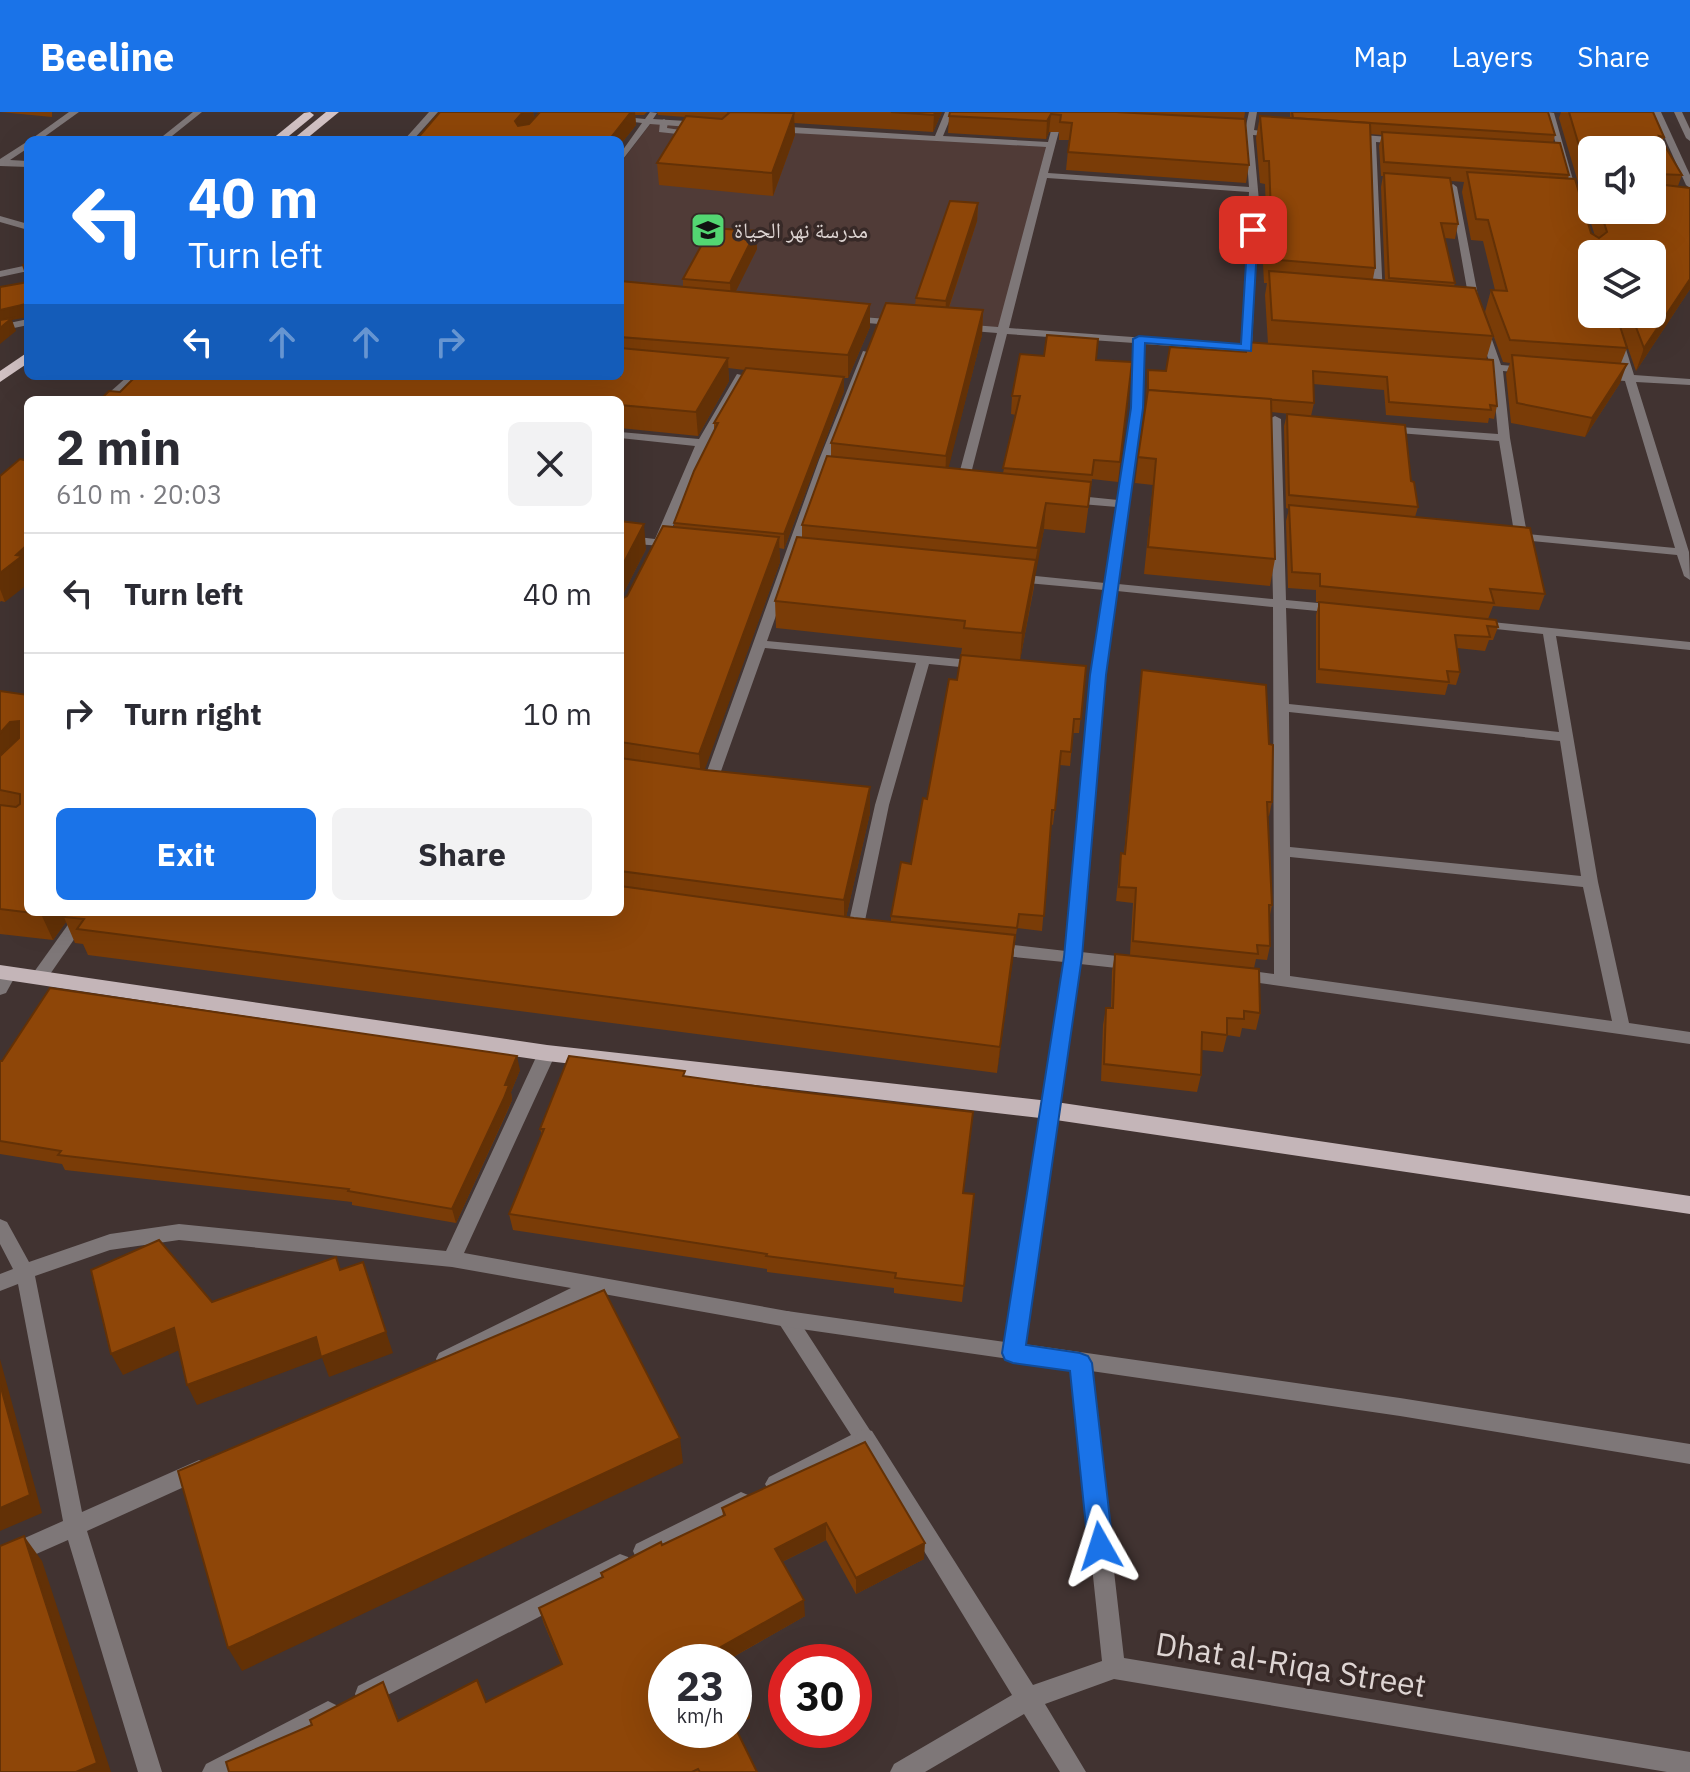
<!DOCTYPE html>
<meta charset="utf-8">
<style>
body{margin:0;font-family:"IBM Plex Sans","Noto Naskh Arabic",sans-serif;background:#f2f2f3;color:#2b2b33;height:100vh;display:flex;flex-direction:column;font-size:30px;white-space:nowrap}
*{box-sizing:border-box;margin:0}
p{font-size:26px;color:#7c7c81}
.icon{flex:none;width:44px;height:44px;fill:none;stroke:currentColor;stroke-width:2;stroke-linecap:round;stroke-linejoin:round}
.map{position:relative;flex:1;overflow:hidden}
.drawer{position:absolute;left:24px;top:284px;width:600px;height:520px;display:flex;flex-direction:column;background:#fff;border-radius:12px;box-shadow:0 8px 32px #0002}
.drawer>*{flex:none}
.top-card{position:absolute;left:24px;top:24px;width:600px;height:244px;border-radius:12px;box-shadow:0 8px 32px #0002;background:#1a73e8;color:#fff;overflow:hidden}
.controls{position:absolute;left:1578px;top:24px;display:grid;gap:16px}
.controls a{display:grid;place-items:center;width:88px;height:88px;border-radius:12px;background:#fff;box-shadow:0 8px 32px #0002;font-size:40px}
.speed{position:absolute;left:648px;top:1532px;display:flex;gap:16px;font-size:40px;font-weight:700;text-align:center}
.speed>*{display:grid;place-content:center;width:104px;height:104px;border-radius:50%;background:#fff;box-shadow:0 8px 32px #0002;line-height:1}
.speed small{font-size:20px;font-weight:400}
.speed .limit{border:12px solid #d22;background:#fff;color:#111}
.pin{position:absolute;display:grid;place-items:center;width:68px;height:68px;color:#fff;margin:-34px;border-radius:16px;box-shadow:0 4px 12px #0006}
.me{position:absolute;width:88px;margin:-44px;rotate:354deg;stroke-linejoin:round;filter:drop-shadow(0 0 6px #0008)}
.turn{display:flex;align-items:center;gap:28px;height:168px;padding:0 32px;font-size:36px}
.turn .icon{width:104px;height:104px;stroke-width:2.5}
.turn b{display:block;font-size:56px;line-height:68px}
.lanes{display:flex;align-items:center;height:76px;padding:0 32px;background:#0003;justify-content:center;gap:40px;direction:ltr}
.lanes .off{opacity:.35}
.round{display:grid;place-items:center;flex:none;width:84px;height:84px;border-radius:12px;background:#f2f2f3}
.overview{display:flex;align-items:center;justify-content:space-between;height:136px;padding:0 32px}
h1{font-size:48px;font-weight:800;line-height:60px}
.action{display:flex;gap:16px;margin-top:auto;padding:16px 32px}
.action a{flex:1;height:92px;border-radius:12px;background:#1a73e8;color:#fff;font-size:32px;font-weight:800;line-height:92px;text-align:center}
.action a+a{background:#f2f2f3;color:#2b2b33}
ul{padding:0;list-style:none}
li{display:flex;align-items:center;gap:24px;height:120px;padding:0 32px;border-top:2px solid #e1e1e2}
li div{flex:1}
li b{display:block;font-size:30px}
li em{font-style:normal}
header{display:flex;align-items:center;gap:48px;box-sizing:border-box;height:112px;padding:0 40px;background:#1a73e8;color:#fff}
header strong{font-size:38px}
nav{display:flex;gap:44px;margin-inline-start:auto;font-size:28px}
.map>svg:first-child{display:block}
</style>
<header>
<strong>Beeline</strong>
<nav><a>Map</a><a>Layers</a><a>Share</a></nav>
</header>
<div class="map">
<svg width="1690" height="1660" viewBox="0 0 1690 1660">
<rect width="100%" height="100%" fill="#413331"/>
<polygon fill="#503b37" points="651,11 1046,35 999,216 620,185 620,52"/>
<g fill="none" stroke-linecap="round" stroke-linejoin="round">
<g fill="#7e7778" fill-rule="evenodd">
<polygon points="664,7 668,10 667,16 700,21 696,24 659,20 660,10"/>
<polygon points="787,1199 794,1201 875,1326 872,1333 776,1382 769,1379 765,1372 769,1365 851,1323 780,1213 777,1207 780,1201"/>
<polygon points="741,1380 748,1383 752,1390 748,1397 652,1446 644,1449 636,1446 633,1439 636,1432"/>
<polygon points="620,1442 628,1445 631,1452 628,1459 374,1590 366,1593 358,1590 355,1582 358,1574"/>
<polygon points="328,1589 336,1593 340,1601 336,1609 239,1660 202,1660 206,1652"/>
</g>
<g fill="#7e7778" fill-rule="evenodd">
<polygon points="69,0 79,0 40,28 30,28"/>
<polygon points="193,0 202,0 167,28 158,28"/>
<polygon points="429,0 438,0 413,28 404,28"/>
<polygon points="650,0 657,1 653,7 703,10 707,13 703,16 650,12 620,51 620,42 642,11 610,7 614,4 645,7"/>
<path d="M945 0H953L943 24 1048 30 1056 0H1064L1048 61 1249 75 1245 23 1222 19 1226 16 1245 18 1249 0H1257L1254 18 1283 22 1279 25 1253 23 1259 89 1252 234 1269 238 1264 241 1144 232 1143 296 1118 472 1273 487 1269 307 1275 304 1281 307 1286 488 1339 493 1345 497 1339 501 1286 496 1289 592 1559 620 1543 522 1477 515 1470 511 1472 508 1690 530V538L1556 524 1598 770 1629 911 1690 920V932L1231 867 1229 863 1237 857 1274 862 1273 495 1117 479 1105 563 1081 840 1135 846 1143 852 1135 858 1080 852 1024 1232 1400 1286 1690 1332V1352L1400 1304 1091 1259 1124 1546 1690 1640V1660H1667L1114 1567 1045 1592 1086 1660H1060L1024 1602 925 1660H890L894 1652 1012 1583 855 1326 858 1319 865 1317 872 1319 1033 1573 1102 1549 1071 1256 787 1215 598 1181 446 1256 439 1253 436 1247 439 1241 571 1176 452 1155 179 1128 110 1138 35 1164 82 1400 199 1348 206 1351 209 1358 206 1365 87 1419 162 1660H138L68 1428 0 1458V1437L63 1409 18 1172 0 1179V1162L13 1157 0 1132V1107L7 1110 29 1150 110 1122 179 1112 446 1139 538 941 541 936H553L556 941 464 1141 787 1199 1005 1230 1064 850 995 843 987 837 995 831 1066 839 1091 563 1104 478 1016 470 1010 466 1016 462 1105 471 1117 395 1069 391 1063 387 1069 383 1118 388 1131 296 1134 231 1007 222 967 377 965 380H957L955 377 997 221 960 218 955 215 960 212 998 215 1046 35 774 20 770 17 774 14 935 24ZM1047 66 1249 80 1242 233 1009 216ZM1289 600 1560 629 1581 764 1290 735ZM1290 745 1583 775 1612 909 1290 864Z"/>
<polygon points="1547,0 1554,1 1579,89 1571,87"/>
<polygon points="1350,22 1402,26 1406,29 1402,32 1376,30 1383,186 1378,189 1373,186 1368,29 1347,27 1347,23"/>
<polygon points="28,29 28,36 10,48 28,49 28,55 0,54 0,47"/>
<polygon points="1453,72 1457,75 1480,194 1501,253 1527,255 1532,258 1527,261 1503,259 1510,326 1527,422 1675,436 1625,269 1602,267 1597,264 1602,261 1623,262 1605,202 1615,202 1634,263 1690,267 1690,273 1636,270 1689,440 1690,468 1684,464 1677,443 1510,427 1510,421 1514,420 1499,329 1386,320 1380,317 1386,314 1498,322 1492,258 1475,257 1470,254 1475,251 1490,252 1470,194 1449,75"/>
<polygon points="0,104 28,112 28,118 0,110"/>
<polygon points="28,153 28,159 0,165 0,159"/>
<polygon points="849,204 901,208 906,211 901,214 845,209 845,205"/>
<polygon points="28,207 28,213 0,219 0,213"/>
<polygon points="863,239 872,241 831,348 767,529 981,549 988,553 981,557 929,552 889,693 862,823 854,829 846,823 875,693 916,551 765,536 715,676 708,681 701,676 819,348"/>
<polygon points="737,262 746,264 708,331 667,428 678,429 678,435 620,431 620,423 655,427 695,334 620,326 620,320 699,327"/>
<polygon points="128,264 139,264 113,288 101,288"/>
<polygon points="77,800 93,800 46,868 34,868 32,864 34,860"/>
<polygon points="9,855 17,861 6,881 0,883 0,863 3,857"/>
</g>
<g fill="#7e7778" fill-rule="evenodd">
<polygon points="1653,0 1661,0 1690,63 1690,76 1686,73"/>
<polygon points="1674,0 1682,0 1690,17 1690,29 1686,26"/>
</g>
<polygon fill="#c4b5b8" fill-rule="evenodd" points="0,853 547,933 1049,989 1690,1084 1690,1102 1049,1007 547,949 0,867"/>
<g fill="#d2c2c4" fill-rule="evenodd">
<polygon points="310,0 314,3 312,5 284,28 271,28 304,1"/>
<polygon points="326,0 339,0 305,28 292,28"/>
<polygon points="28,240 28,251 0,270 0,259"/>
</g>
</g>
<g fill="#7a3c07" fill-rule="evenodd">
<polygon points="0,0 52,0 52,5"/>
<polygon points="440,0 533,0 534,6 540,0 647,0 644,3 635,3 636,13 620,33 620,28"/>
<polygon points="657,0 942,0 933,20 794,11 795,23 773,84 659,73 657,51 686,5 658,3"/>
<polygon points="950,0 1245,0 1244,7 1249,53 1246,71 1066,58 1069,28 1059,28 1059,20 1049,20 1046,27 948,21 949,4"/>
<path d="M1290 0H1548L1555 23 1553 31 1569 63 1568 67 1591 121 1595 124 1584 89 1587 79 1580 77 1559 6 1561 0H1653L1664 25 1662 30 1682 63 1678 74 1690 177 1636 259 1616 202H1652L1592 142 1627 236 1621 251 1620 271 1585 325 1511 311 1506 262 1510 251 1503 250 1485 200 1491 178H1495L1483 129 1471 128 1462 80 1464 70 1451 69 1458 112 1455 127 1445 126 1455 171 1454 174 1493 224 1486 248 1497 294 1494 307 1489 306 1488 311 1386 303 1384 278 1313 272 1314 291 1311 304 1271 300 1275 447 1270 474 1144 462 1153 373 1135 371 1146 290 1148 258 1166 259 1244 240 1246 230 1268 232 1265 183 1267 171H1264L1263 152 1267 129 1265 72 1260 71 1256 26 1260 4 1290 6ZM1370 22 1382 23 1379 34 1381 64H1383L1381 75 1385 168 1373 167 1375 156ZM1592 38 1652 98H1592Z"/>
<polygon points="978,91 977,109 949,196 983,198 982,223 948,356 1003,361 1016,303 1011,302 1012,284 1096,248 1132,250 1118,370 1092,367 1085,421 1044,417 1035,459 1034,475 1020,548 1086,554 1079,621 1073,621 1070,654 1060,653 1053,713 1051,712 1042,819 1017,816 997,961 88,843 83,832 75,831 66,810 53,828 0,822 0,579 28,583 28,800 620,800 620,409 646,437 620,488 627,484 674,415 674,411 714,318 714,311 745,258 728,256 729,269 698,324 620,316 620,288 120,280 620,264 620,169 683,175 683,167 756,119 757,137 735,180 870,215 848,266 844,266 844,279 784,437 779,436 780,450 704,658 870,701 846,805 891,810 891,804 911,752 957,568 962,536 776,516 775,489 802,425 802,413 831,345 831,331 915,193 916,186"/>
<polygon points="1287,302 1411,369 1418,395 1415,405 1545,482 1539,498 1493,494 1488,507 1498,515 1493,528 1489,528 1485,539 1457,536 1460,560 1456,573 1448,572 1445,583 1316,571 1316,503 1319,490 1316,490 1316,478 1288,476 1286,409 1289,397 1286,396 1284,314"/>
<polygon points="0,364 5,490 1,489 0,490"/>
<polygon points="1142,558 1272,690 1269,704 1268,704 1272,793 1270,803 1270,834 1267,848 1256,847 1254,856 1130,843 1133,791 1116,789 1121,741 1124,742"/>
<polygon points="1115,842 1260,901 1256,918 1242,916 1240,925 1227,923 1223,940 1202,938 1201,963 1197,980 1101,969 1103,913 1106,896 1111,896 1112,859"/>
<polygon points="0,949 520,958 511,980 512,988 507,1000 456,1111 352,1093 352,1090 65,1058 62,1052 0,1042"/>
<polygon points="685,964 792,979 973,1000 963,1081 974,1082 962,1190 894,1181 894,1176 767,1160 767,1157 513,1118 509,1102 542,1023 540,1017"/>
<polygon points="865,1330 924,1447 856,1482 826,1428 782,1450 805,1504 728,1548 734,1561 750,1606 735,1614 757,1660 229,1660 383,1570 399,1609 486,1590 561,1552 544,1512 539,1496 602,1466 601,1461 723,1404 722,1396"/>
</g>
<g fill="#633106">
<polygon points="523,0 533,0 534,6 518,26 515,9"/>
<polygon points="631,0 635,0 636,13 620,33 620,28 609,28"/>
<polygon points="935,0 942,0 933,20 934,3"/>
<polygon points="794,1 795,23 773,84 772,61"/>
<polygon points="1051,2 1049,20 1046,27 1047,9"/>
<polygon points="978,91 977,109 945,207 946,189"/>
<polygon points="756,119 757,137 731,189 730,171"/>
<polygon points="1690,167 1690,177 1636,259 1644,236"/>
<polygon points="28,190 28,205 12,208 16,219 0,232 0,198"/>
<polygon points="870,192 870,215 848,266 848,243"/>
<polygon points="983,198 982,223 945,370 946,344"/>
<polygon points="728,246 729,269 698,324 696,300"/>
<polygon points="1627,252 1620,271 1585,325 1592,306"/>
<polygon points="310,264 333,264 315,288"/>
<polygon points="441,264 461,264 445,288"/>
<polygon points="844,265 844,279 784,437 784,422"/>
<polygon points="1046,391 1044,417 1020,549 1022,521"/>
<polygon points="644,412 646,437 620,488 620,458"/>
<polygon points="779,425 780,450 701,668 699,642"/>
<polygon points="28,432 28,472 5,490 0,477 0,461 16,443"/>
<polygon points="19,609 28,630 0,659 0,621 10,610"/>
<polygon points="870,675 870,701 844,814 844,788"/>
<polygon points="43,800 73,800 64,805 66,810 53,828 41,802"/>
<polygon points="1015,823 1013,849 997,961 1000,935"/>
<polygon points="517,944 520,958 511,980 512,988 456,1111 452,1097"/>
<polygon points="363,1150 393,1241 329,1265 322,1246 197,1293 187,1273"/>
<polygon points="174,1216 184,1236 123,1263 111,1242"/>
<polygon points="0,1247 42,1401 0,1419"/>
<polygon points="680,1326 683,1351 242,1559 228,1536"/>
<polygon points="826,1411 826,1428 776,1453 775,1437"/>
<polygon points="24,1424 42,1449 111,1660 76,1660"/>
<polygon points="925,1431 924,1447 856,1482 856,1466"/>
<polygon points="804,1488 805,1504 724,1550 721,1535"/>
<polygon points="749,1591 750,1606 734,1614 734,1599"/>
</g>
<g fill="#8e4608" stroke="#633106" stroke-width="2">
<polygon points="440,0 523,0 515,9 518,14 529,12 540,0 631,0 609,28 416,28"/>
<polygon points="728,0 794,1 772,61 657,51 686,4 722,7 729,1"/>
<polygon points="891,0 935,0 934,3"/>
<polygon points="950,0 1116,0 1245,7 1249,53 1068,40 1072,11 1060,10 1061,3 1051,2 1047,9 949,4"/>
<polygon points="1292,0 1548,0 1555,23 1293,6"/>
<polygon points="1569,0 1653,0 1664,25 1659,24 1682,63 1657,62 1657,72 1690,76 1690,167 1644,236 1631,202 1652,202 1652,142 1592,142 1592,202 1616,202 1627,236 1510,228 1491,178 1507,179 1488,108 1476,107 1467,60 1575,67 1591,121 1599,126 1607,120 1600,98 1652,98 1652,38 1592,38 1592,58 1586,57"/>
<polygon points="1260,4 1370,11 1375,156 1268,147 1267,129 1272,129 1269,49 1264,49"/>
<polygon points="1382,20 1560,31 1569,63 1384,50"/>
<polygon points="1384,61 1450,66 1458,112 1441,111 1455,171 1389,166"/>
<polygon points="950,89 978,91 946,189 916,186"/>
<polygon points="711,116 756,119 730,171 683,167"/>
<polygon points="28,152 28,168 23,153"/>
<polygon points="1269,159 1475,176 1493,224 1272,208"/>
<polygon points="620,169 870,192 848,243 620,225"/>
<polygon points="28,170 28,190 26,192 0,198 0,175"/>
<polygon points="886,191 983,198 946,344 831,331"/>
<polygon points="12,206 0,216 0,208"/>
<polygon points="1047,223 1098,227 1096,248 1132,250 1120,350 1094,348 1092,363 1003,356 1020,284 1012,284 1020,242 1044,244"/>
<polygon points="1246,230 1493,248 1497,294 1490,293 1491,298 1389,290 1387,265 1313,259 1314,291 1148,278 1148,258 1166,259 1170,235 1246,240"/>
<polygon points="620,236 728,246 696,300 620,293 620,288 100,288 109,279 120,280 136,264 310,264 311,267 326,267 328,264 441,264 441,267 456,266 457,264 620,264"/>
<polygon points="1512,243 1627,252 1592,306 1517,291"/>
<polygon points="746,256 844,265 784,422 674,411 694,359 718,311 714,311"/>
<polygon points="1148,278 1271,287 1275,447 1148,435 1156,347 1138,345"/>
<polygon points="1287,302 1405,313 1411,369 1414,370 1418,395 1289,383"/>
<polygon points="827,344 1091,370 1088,395 1046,391 1037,436 802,413"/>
<polygon points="20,347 28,349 28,432 16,443 22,444 0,461 0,364"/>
<polygon points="1289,393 1530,416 1545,482 1490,477 1494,491 1320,474 1320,462 1292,460"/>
<polygon points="620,409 644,412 620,458"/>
<polygon points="663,414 779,425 699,642 620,630 620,488 627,484"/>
<polygon points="797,425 1036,448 1022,521 964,516 965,509 775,489"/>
<polygon points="1319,490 1496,508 1498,515 1487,514 1490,525 1455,523 1460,560 1447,559 1449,570 1319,557"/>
<polygon points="961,543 1086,554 1081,607 1074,607 1071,640 1061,639 1055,698 1052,698 1044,804 1019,802 1017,816 891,804 901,750 911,752 923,686 927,687 949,567 957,568"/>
<polygon points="1142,558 1266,573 1269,632 1273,633 1272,690 1267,690 1272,793 1269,793 1270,834 1257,833 1258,842 1133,829 1136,776 1119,775 1121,741 1125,742"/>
<polygon points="0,579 28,583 28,800 43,800 41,802 0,797 0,693 16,695 20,692 20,682 0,678 0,644 19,626 19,609 10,610 0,621"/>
<polygon points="620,646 706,658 870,675 844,788 620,759"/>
<polygon points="620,774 854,806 1015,823 1000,935 77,817 84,807 64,805 67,800 620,800"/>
<polygon points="1115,842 1259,857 1260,901 1244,899 1244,907 1227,906 1227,923 1202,920 1201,963 1104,952 1106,896 1113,896"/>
<polygon points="50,876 517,944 505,973 509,973 504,986 452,1097 348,1079 349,1077 58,1043 61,1039 0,1029 0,949 2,949"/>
<polygon points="569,944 685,959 683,964 792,979 973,1000 963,1081 974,1082 964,1174 895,1166 896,1161 766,1144 767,1142 509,1102 544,1017 540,1017"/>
<polygon points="159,1128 212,1190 336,1145 340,1158 363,1150 386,1220 321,1245 316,1225 187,1273 174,1216 111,1242 91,1158"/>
<polygon points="604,1178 680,1326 228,1536 178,1359"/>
<polygon points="0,1272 30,1383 0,1396"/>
<polygon points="865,1330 925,1431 856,1466 826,1411 775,1437 804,1488 721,1535 729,1550 666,1550 666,1618 734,1618 734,1613 757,1660 700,1660 698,1657 692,1660 229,1660 226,1650 312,1613 310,1608 383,1570 398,1609 477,1568 486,1590 562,1552 539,1496 603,1465 601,1461 661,1430 662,1433 725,1403 722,1396 745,1385"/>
<polygon points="24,1424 97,1651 76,1660 0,1660 0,1434"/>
<polygon points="734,1561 749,1591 734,1599"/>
</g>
<polygon fill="#1a73e8" stroke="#114b97" stroke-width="2" points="1253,115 1258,118 1251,239 1145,231 1143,296 1106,563 1082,845 1026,1233 1080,1241 1088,1244 1092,1251 1113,1434 1109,1442 1100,1446 1092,1442 1088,1434 1070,1259 1013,1251 1005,1248 1002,1241 1064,845 1090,563 1131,296 1133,227 1139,224 1241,232 1248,118"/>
<defs>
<symbol id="school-square" viewBox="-11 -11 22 22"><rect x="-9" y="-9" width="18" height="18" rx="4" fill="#53d672" stroke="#372927"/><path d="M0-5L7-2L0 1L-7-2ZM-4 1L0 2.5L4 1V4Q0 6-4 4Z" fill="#111"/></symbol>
</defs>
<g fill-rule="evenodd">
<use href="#school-square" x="688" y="98" width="40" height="40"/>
</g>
<g text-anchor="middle" stroke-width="7" stroke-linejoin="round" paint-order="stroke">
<g font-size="22" fill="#ded5d3" stroke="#372927" text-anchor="start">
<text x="734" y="126">مدرسة نهر الحياة</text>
</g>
<g font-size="32" fill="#ded5d3" stroke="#372927">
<text transform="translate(1291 1553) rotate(9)" y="11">Dhat al-Riqa Street</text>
</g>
</g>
</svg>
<div class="controls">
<a><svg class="icon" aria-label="sound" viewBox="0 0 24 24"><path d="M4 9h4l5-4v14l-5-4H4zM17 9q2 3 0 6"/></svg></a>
<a><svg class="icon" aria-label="layers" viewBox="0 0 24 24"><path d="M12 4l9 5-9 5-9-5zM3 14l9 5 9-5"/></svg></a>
</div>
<div class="speed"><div>23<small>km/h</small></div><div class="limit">30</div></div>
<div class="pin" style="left:1253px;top:118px;background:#d93025"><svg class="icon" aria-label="arrive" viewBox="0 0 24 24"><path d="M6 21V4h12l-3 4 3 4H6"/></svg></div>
<svg class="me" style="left:1100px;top:1434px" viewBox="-20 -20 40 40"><path d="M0-17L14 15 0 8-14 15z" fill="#1a73e8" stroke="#fff" stroke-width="4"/></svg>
<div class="top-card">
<div class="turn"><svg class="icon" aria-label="left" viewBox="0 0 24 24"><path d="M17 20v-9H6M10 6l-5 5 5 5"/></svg><div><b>40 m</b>Turn left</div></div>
<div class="lanes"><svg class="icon" aria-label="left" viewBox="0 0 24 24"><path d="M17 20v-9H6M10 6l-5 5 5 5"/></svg><svg class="icon off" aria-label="ahead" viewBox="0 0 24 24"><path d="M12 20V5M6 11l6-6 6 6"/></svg><svg class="icon off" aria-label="ahead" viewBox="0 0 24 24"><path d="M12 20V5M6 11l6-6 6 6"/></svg><svg class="icon off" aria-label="right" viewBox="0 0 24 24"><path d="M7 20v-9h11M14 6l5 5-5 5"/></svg></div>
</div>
<section class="drawer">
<div class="overview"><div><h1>2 min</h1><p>610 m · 20:03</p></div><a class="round"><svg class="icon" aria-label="close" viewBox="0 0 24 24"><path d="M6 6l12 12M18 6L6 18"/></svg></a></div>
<ul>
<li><svg class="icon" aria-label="left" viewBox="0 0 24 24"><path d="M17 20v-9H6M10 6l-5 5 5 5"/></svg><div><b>Turn left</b></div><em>40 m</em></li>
<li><svg class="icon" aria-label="right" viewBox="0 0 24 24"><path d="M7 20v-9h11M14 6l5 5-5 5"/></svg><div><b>Turn right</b></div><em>10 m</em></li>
</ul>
<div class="action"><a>Exit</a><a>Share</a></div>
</section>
</div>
